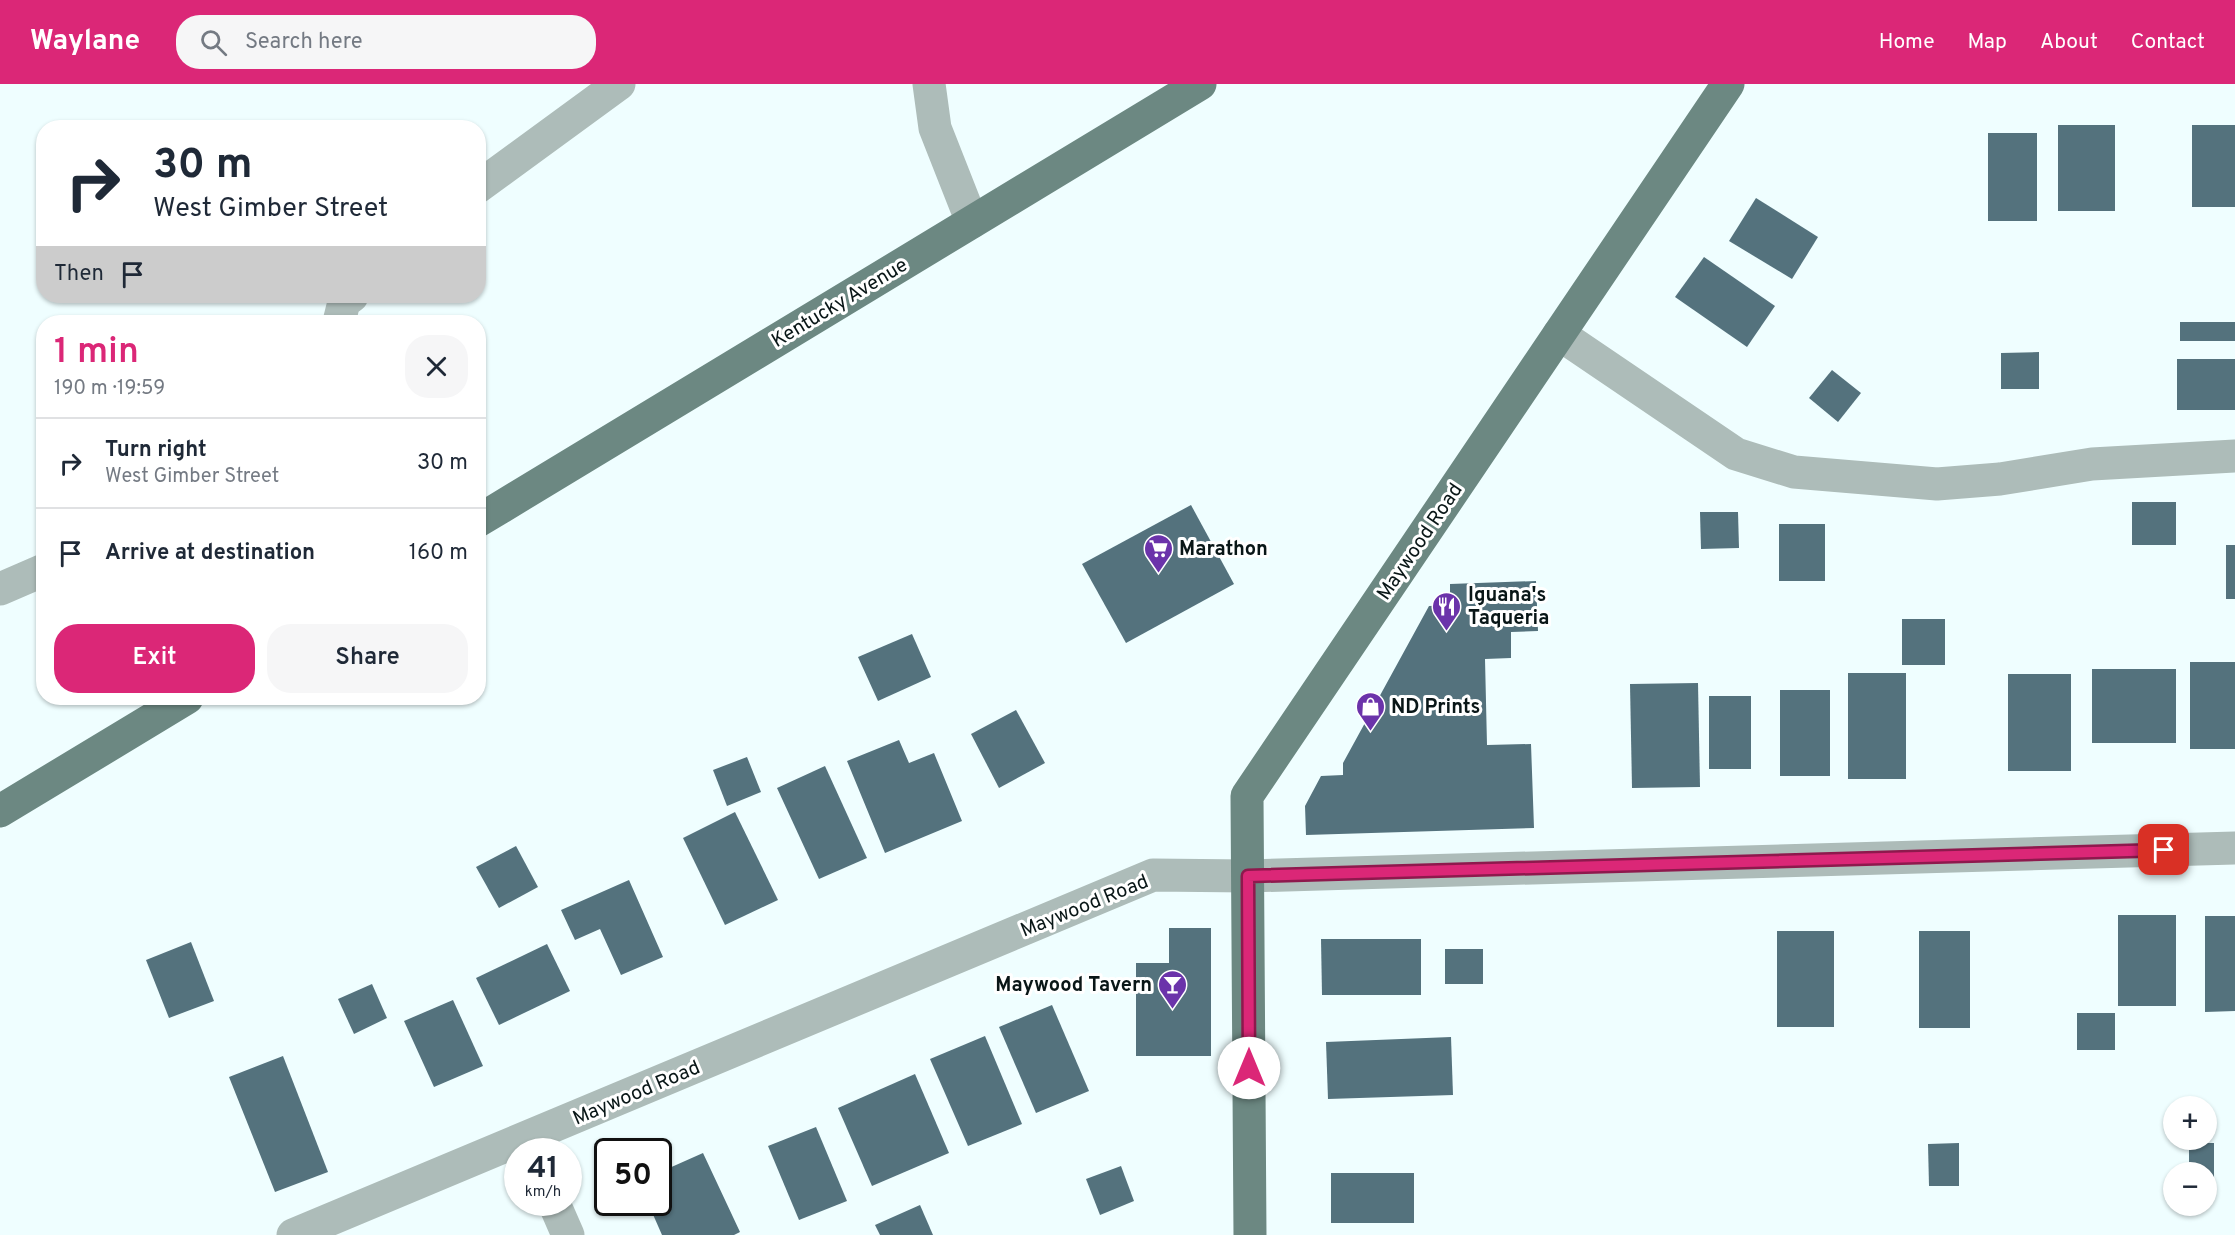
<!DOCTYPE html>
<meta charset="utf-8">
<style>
body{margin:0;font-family:Overpass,sans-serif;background:#f6f6f7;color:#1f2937;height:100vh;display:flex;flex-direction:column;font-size:22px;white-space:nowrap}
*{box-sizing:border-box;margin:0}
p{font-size:20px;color:#747a83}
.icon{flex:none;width:33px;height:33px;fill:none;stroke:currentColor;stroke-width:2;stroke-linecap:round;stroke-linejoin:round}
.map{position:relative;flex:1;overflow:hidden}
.details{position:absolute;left:36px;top:231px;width:450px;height:390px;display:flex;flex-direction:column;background:#fff;border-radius:24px;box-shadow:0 2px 4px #0004}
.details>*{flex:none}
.top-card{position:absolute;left:36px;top:36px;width:450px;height:183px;border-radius:24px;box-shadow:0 2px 4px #0004;background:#fff;color:#1f2937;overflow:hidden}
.controls{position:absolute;left:2163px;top:1012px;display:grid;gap:12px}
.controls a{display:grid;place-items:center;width:54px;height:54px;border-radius:50%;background:#fff;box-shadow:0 2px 4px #0004;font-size:30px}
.speed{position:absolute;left:504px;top:1054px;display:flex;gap:12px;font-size:30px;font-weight:700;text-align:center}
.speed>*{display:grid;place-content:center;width:78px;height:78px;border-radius:50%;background:#fff;box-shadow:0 2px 4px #0004;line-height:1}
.speed small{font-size:15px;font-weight:400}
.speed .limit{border:3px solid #111;border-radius:9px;background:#fff;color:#111}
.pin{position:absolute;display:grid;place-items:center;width:51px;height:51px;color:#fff;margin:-26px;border-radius:12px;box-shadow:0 3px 9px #0006}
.me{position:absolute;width:66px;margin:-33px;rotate:0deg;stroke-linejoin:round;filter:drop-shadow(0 0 4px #0008)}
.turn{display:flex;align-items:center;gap:21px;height:126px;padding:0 18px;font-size:27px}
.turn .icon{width:78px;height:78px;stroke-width:2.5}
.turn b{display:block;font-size:42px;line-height:51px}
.then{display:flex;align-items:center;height:57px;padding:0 18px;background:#0003;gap:12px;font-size:22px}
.round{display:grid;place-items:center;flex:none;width:63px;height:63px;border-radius:24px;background:#f6f6f7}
.overview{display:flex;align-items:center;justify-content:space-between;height:102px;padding:0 18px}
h1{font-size:36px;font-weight:600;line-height:45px;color:#db2777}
.primary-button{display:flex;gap:12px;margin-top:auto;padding:12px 18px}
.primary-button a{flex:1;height:69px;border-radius:24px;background:#db2777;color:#fff;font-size:24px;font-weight:600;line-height:69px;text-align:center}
.primary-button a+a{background:#f6f6f7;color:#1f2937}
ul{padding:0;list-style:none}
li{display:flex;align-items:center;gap:18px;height:90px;padding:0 18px;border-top:2px solid #e0e1e3}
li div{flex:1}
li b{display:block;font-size:22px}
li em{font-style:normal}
header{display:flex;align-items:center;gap:36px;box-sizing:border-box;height:84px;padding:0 30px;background:#db2777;color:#fff}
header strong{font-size:28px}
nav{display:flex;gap:33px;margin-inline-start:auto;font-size:21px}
.search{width:420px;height:54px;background:#f6f6f7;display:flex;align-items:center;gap:15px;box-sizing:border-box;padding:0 21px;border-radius:24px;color:#747a83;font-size:22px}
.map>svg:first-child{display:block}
</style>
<header>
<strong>Waylane</strong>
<div class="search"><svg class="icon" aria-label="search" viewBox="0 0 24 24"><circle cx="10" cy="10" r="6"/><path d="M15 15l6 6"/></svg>Search here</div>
<nav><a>Home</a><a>Map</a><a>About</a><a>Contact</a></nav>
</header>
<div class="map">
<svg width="2235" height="1151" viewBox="0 0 2235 1151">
<rect width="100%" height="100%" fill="#effeff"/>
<g fill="#54727d">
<rect x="2058" y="41" width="57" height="86"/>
<rect x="2192" y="41" width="43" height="82"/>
<rect x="1988" y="49" width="49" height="88"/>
<polygon points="1756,114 1818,153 1792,195 1729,157"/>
<polygon points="1704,173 1775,222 1747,263 1675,213"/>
<rect x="2180" y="238" width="55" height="19"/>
<polygon points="2039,268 2039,305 2001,305 2001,269"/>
<rect x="2177" y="275" width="58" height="51"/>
<polygon points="1832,286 1861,309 1838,338 1809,314"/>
<rect x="2132" y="418" width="44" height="43"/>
<polygon points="1191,421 1234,500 1126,559 1082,480"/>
<polygon points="1700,428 1738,428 1739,464 1701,465"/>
<rect x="1779" y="440" width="46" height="57"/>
<rect x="2226" y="461" width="9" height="54"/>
<polygon points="1536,497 1538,547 1511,548 1511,574 1485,575 1487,661 1531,660 1534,744 1306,751 1305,722 1321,692 1343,691 1343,679 1429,522 1450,521 1450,500"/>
<rect x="1902" y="535" width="43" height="46"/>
<polygon points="912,550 931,593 878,617 858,573"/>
<rect x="2190" y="578" width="45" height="87"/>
<rect x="2092" y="585" width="84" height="74"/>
<rect x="1848" y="589" width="58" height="106"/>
<rect x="2008" y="590" width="63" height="97"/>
<polygon points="1698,599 1700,703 1632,704 1630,600"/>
<rect x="1780" y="606" width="50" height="86"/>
<rect x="1709" y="612" width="42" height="73"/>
<polygon points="1016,626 1045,679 999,704 971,650"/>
<polygon points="899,656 909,679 934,669 962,737 885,769 847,677"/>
<polygon points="747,673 761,708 727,722 713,686"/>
<polygon points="825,682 867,774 819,795 777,704"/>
<polygon points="735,728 778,816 725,841 683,754"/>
<polygon points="516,762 538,803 499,824 476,783"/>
<polygon points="629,796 663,873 621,891 600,845 575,856 561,826"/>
<rect x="2118" y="831" width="58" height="91"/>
<polygon points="2205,832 2235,832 2235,927 2205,928"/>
<polygon points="1169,844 1211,844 1211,972 1136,972 1136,879 1169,879"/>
<rect x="1777" y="847" width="57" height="96"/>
<rect x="1919" y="847" width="51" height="97"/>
<polygon points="1321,855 1421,855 1421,911 1322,911"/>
<polygon points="191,858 214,917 169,934 146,876"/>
<polygon points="547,860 570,907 499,941 476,894"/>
<rect x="1445" y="865" width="38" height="35"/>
<polygon points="372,900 387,934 354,950 338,915"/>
<polygon points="453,916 483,982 434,1003 404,937"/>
<polygon points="1052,921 1089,1007 1036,1029 999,943"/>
<rect x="2077" y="929" width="38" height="37"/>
<polygon points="985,952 1022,1040 968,1062 930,975"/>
<polygon points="1451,953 1453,1011 1328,1015 1326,958"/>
<polygon points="283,972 328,1088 275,1108 229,993"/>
<polygon points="915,990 949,1069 872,1102 838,1024"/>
<polygon points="816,1043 847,1117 799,1136 768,1062"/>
<polygon points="1959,1059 1959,1102 1929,1102 1928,1060"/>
<polygon points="2189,1059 2214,1059 2214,1097 2206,1097 2206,1089 2189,1089"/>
<polygon points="703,1069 740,1148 734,1151 662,1151 648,1119 658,1119 658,1089"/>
<polygon points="1121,1082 1134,1117 1100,1131 1086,1095"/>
<rect x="1331" y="1089" width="83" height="50"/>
<polygon points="920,1121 933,1151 880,1151 875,1141"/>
</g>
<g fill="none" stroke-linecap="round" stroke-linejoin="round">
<g stroke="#adbcb9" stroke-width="33">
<polyline points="929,0 935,44 972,138"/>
<polyline points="478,103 619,0"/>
<polyline points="339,238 344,218 352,212"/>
<polyline points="1559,250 1736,370 1794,388 1937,400 2000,395 2092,380 2235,372"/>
<polyline points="0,505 44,486"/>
<polyline points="554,1119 568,1151"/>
<polyline points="293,1151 1153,791 1248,792 2235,764"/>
</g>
<g stroke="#6c8882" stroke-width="33">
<polyline points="478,437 1200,0"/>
<polyline points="0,727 187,614"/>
<polyline points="1250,1151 1247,712 1728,0"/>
</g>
</g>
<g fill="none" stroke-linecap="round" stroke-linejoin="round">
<defs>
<polyline id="route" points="1249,984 1248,792 2164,766"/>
</defs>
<use href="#route" stroke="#8e194d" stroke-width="15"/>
<use href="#route" stroke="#db2777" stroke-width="10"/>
</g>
<defs>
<symbol id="supermarket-pin" viewBox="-11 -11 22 30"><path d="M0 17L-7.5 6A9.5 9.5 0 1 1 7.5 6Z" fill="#6b33aa" stroke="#fff"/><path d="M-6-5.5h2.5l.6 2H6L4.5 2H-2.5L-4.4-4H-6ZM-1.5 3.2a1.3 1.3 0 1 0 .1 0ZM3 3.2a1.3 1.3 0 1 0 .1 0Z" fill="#fff"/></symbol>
<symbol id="restaurant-pin" viewBox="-11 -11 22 30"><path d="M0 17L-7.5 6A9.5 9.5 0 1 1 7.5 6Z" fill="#6b33aa" stroke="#fff"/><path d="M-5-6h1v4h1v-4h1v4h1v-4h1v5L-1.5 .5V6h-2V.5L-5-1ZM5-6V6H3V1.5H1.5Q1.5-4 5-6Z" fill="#fff"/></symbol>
<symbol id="shop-pin" viewBox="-11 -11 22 30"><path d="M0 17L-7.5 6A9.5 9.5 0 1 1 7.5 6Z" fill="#6b33aa" stroke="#fff"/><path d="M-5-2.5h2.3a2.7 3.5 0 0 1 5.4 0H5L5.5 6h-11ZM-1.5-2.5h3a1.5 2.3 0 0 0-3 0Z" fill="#fff"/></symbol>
<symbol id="bar-pin" viewBox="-11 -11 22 30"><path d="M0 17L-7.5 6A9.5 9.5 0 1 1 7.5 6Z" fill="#6b33aa" stroke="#fff"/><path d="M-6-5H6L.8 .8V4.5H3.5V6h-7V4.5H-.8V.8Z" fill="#fff"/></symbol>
</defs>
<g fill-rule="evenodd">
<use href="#supermarket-pin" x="1142" y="448" width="33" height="45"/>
<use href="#restaurant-pin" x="1430" y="506" width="33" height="45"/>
<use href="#shop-pin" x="1354" y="606" width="33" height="45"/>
<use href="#bar-pin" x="1156" y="884" width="33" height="45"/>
</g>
<g text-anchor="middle" stroke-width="6" stroke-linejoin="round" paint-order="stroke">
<g font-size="20" fill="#091617" stroke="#fff">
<text transform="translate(839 218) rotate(-31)" y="7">Kentucky Avenue</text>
<text transform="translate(1419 457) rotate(-56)" y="7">Maywood Road</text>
<text transform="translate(1084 821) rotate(-22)" y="7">Maywood Road</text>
<text transform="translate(636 1008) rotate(-23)" y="7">Maywood Road</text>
</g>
<g font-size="20" font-weight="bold" fill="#091617" stroke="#fff" text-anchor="start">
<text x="1179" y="471">Marathon</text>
<text x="1468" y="517">Iguana's<tspan x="1468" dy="23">Taqueria</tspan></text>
<text x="1391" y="629">ND Prints</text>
<text x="1152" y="907" text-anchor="end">Maywood Tavern</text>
</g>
</g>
</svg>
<div class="controls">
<a>+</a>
<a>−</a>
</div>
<div class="speed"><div>41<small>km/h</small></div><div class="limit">50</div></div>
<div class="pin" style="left:2164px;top:766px;background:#d93025"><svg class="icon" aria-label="arrive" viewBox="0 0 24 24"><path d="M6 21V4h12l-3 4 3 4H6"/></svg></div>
<svg class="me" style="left:1249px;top:984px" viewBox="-20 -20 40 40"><circle r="19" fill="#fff"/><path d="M0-13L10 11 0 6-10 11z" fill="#db2777"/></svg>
<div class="top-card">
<div class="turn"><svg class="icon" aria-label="right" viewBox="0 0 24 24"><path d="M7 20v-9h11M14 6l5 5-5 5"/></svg><div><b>30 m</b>West Gimber Street</div></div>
<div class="then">Then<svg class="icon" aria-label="arrive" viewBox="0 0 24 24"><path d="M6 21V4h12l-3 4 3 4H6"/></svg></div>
</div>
<section class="details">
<div class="overview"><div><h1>1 min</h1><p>190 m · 19:59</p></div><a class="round"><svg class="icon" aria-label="close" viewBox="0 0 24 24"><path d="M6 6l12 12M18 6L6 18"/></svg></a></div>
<ul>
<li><svg class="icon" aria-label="right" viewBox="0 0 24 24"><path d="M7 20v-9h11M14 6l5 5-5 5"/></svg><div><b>Turn right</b><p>West Gimber Street</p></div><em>30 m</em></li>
<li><svg class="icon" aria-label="arrive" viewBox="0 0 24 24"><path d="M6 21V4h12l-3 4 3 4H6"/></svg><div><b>Arrive at destination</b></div><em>160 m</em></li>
</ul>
<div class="primary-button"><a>Exit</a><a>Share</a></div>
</section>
</div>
